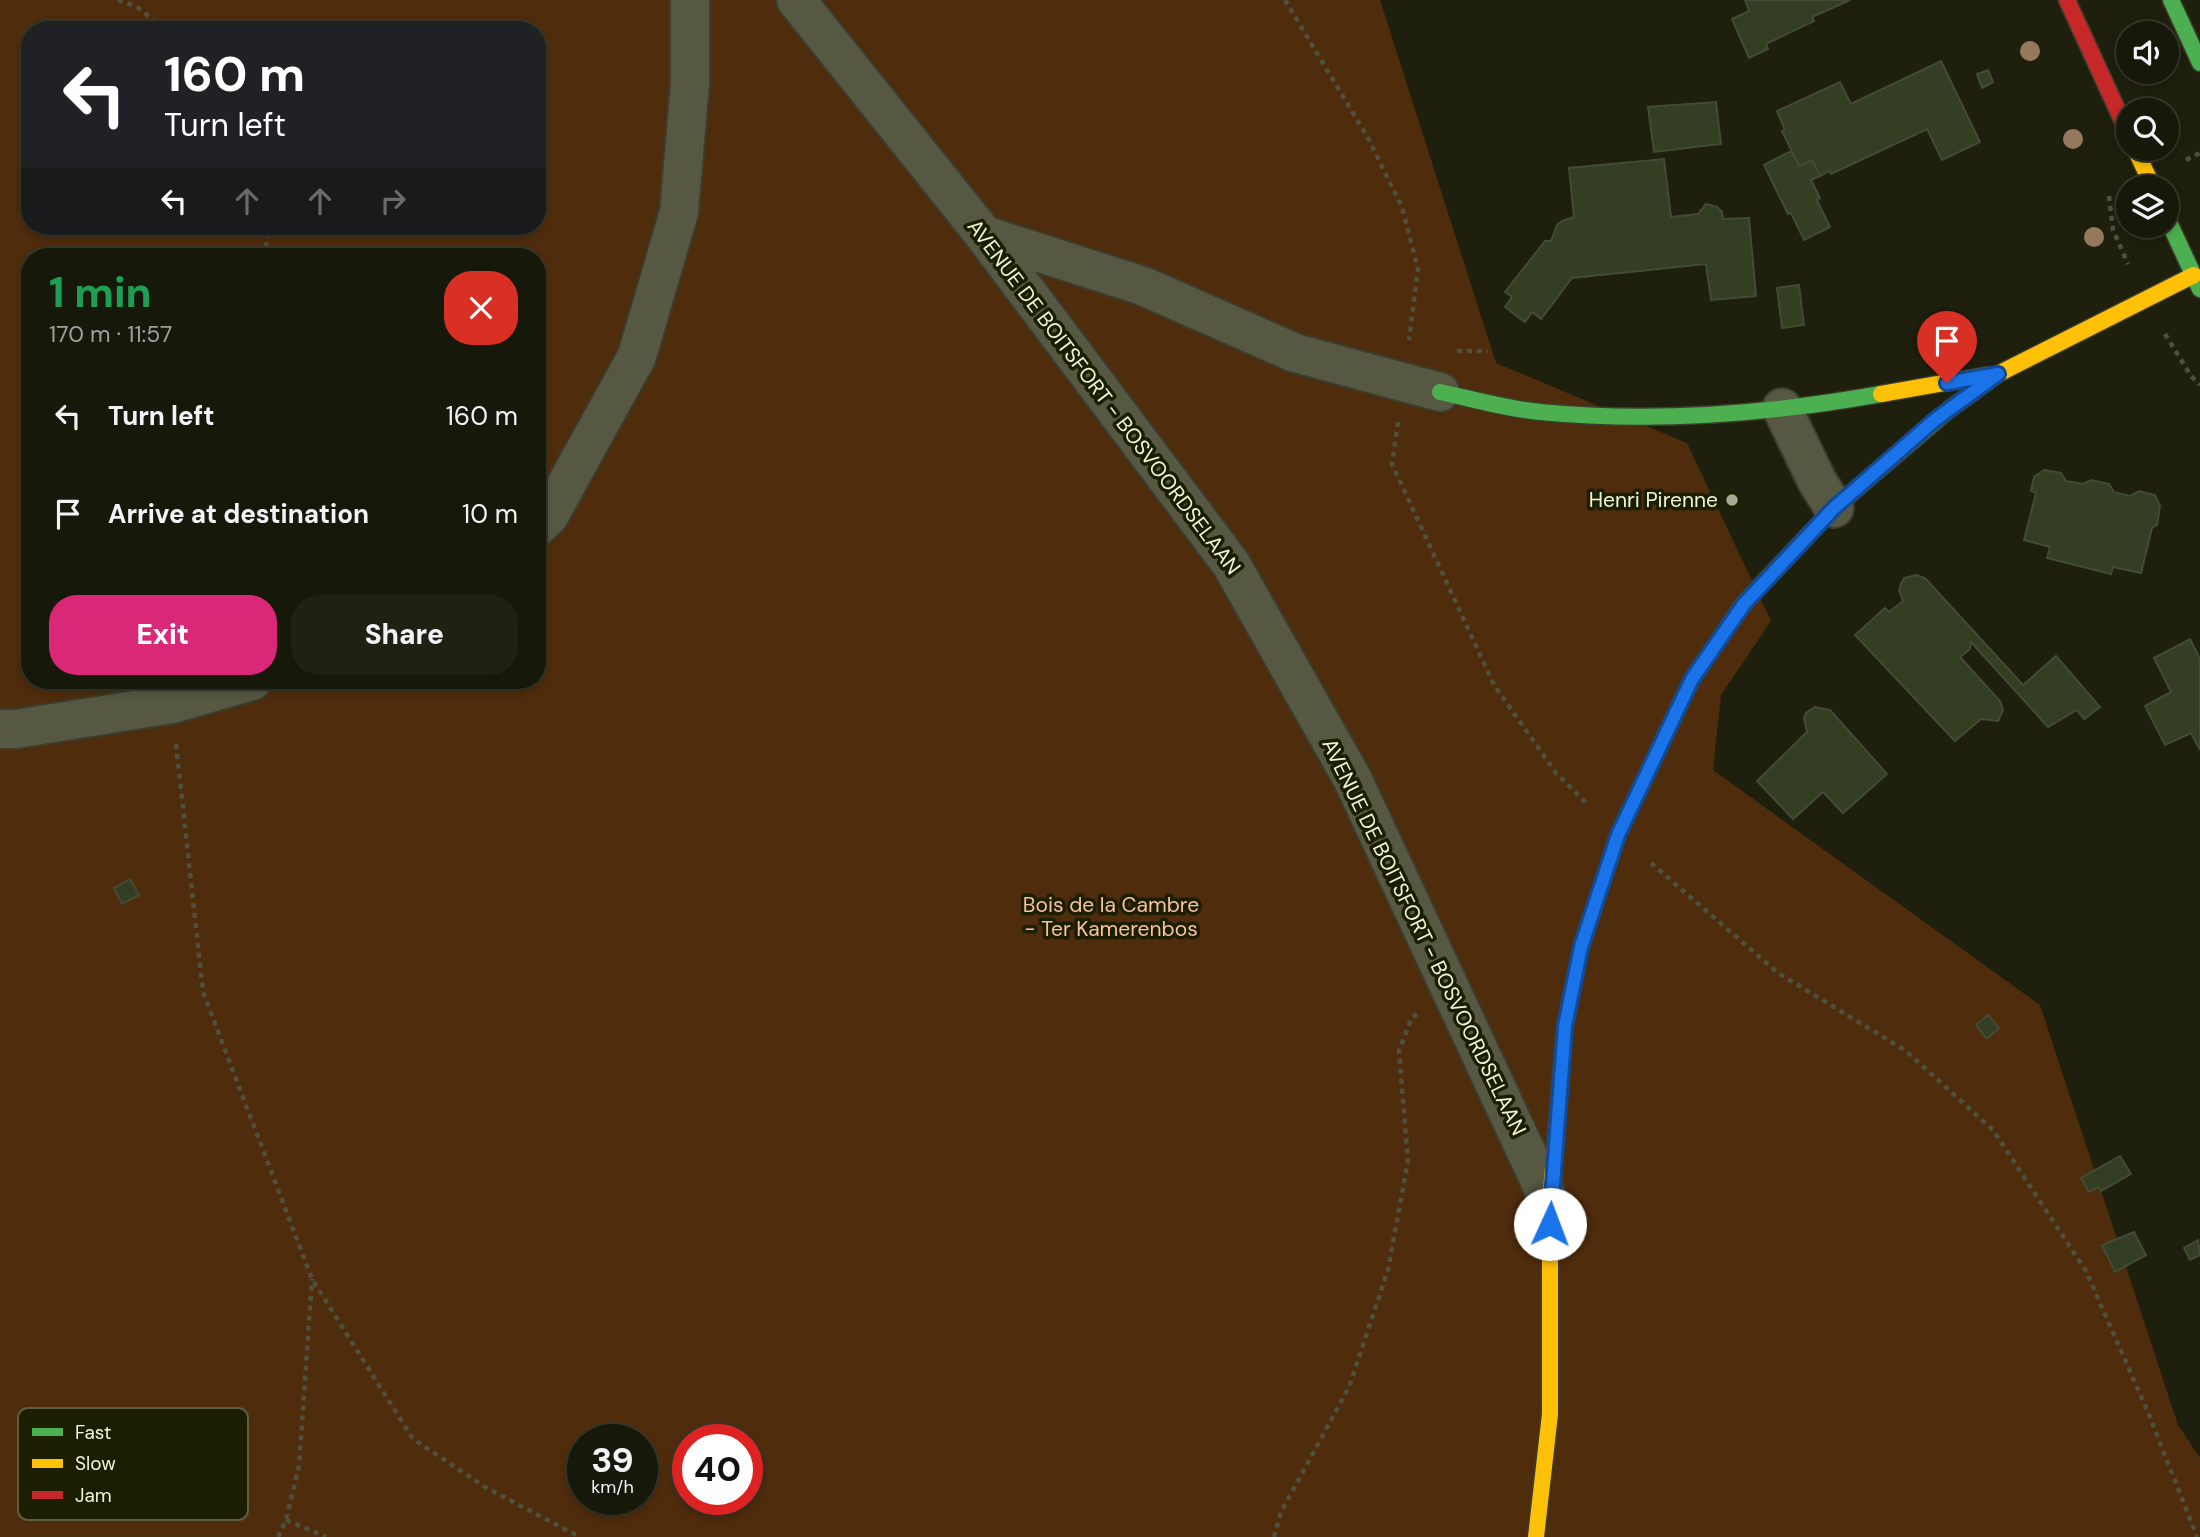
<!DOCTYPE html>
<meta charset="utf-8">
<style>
body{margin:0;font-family:"DM Sans",sans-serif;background:#1f2113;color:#f1f3f6;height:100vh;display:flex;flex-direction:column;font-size:26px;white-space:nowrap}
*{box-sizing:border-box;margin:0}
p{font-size:23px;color:#9ea09c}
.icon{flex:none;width:38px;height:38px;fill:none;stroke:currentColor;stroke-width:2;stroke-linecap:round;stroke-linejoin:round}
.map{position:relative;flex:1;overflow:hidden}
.side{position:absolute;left:21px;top:248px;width:525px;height:441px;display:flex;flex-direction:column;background:#16180a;border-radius:28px;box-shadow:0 4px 10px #0003,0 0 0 2px #35372b}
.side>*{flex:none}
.guide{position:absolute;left:21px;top:21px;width:525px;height:214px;border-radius:28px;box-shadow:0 4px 10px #0003,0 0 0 2px #35372b;background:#202124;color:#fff;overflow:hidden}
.tools{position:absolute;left:2116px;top:21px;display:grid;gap:14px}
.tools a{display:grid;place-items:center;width:63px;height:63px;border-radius:50%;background:#16180a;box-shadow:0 4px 10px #0003,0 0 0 2px #35372b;font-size:35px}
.speed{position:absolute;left:567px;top:1424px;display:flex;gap:14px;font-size:35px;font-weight:700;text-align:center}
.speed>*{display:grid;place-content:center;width:91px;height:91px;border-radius:50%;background:#16180a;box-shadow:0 4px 10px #0003,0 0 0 2px #35372b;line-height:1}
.speed small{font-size:18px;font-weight:400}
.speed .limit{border:10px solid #d22;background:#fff;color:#111}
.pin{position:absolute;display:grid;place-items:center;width:60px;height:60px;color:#fff;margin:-72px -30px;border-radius:50% 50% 50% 0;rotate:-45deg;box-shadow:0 0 7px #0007}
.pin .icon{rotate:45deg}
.me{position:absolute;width:77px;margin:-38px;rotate:2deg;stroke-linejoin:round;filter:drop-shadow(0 0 5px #0008)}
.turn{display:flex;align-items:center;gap:24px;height:147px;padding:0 28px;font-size:32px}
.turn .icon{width:91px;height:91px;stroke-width:2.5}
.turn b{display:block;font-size:49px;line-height:60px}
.lanes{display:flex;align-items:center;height:66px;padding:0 28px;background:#0003;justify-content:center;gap:35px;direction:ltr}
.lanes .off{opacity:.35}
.round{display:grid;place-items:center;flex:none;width:74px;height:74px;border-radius:28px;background:#1f2113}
.overview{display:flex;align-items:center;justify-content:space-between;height:119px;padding:0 28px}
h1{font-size:42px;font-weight:800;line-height:52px;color:#1e9e55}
.action{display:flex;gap:14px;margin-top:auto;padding:14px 28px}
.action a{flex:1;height:80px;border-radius:28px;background:#db2777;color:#fff;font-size:28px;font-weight:800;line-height:80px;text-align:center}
.action a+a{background:#1f2113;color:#f1f3f6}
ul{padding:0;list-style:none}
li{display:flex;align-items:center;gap:21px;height:98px;padding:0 28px}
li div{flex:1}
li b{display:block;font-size:26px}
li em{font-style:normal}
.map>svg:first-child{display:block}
</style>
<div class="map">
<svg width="2200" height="1537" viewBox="0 0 2200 1537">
<rect width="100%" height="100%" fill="#1e200d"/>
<path fill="#4f2c0c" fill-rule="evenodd" d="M0 0H1380L1496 363 1687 443 1771 621 1721 695 1713 770 2040 1005 2178 1425 2200 1458V1537H0ZM30 30H537V226H30ZM30 257H537V681H30ZM583 1440H642V1500H583ZM688 1440H747V1500H688Z"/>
<g fill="#343e23" stroke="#434a38" stroke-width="2">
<polygon points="1745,0 1850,0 1812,17 1814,21 1766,44 1768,49 1749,58 1732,19 1749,11"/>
<polygon points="1941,61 1980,142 1942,160 1927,129 1831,174 1829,171 1820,176 1812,160 1799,166 1782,131 1785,130 1777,111 1840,82 1851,104"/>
<polygon points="1988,70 1993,82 1982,88 1977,74"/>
<polygon points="1716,102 1721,144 1654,152 1648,107"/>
<polygon points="1791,151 1799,166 1812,160 1820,176 1811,180 1820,198 1817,200 1830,227 1804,240 1791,213 1788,214 1764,165"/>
<polygon points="1664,159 1671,217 1698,214 1706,204 1717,207 1722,212 1723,219 1749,218 1756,296 1711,300 1706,264 1572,278 1541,319 1532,312 1525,322 1505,307 1512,297 1505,292 1545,241 1551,241 1557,225 1562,221 1574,217 1569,168"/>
<polygon points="1799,285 1804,325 1782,328 1777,288"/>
<polygon points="2044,470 2061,473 2066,481 2083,484 2091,480 2109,484 2114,492 2130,496 2139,491 2155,495 2160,506 2157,525 2152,528 2141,573 2113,567 2111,574 2047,558 2050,547 2024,540 2036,493 2031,491 2034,477"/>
<polygon points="1916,575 1925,578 2023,685 2056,656 2100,707 2084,719 2077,710 2048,727 1971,642 1970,649 1960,657 2000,701 2003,710 1998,721 1981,719 1955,741 1855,635 1885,608 1889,612 1903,601 1899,590 1901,584 1904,578"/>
<polygon points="2190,639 2200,659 2200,750 2191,733 2165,745 2145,706 2171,692 2154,658"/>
<polygon points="1815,707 1830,710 1887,774 1843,813 1823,792 1793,819 1757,781 1807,732 1804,718 1806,713"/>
<polygon points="130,879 139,895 122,904 114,888"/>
<polygon points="1988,1015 1999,1028 1987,1039 1976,1025"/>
<polygon points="2120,1156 2131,1174 2101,1191 2098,1187 2089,1192 2081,1178"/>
<polygon points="2134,1232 2146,1255 2115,1272 2102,1245"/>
<polygon points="2198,1240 2200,1255 2190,1260 2184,1248"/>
</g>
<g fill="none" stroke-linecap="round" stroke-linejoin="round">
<defs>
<g id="street">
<polyline points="796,0 984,235 1231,564 1353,780 1550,1203"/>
<polyline points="984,235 1143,286 1295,353 1440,392"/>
<polyline points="1782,408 1817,481 1834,508"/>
<polyline points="537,527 549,516 637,356 679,212 690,83 690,0"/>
<polyline points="0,729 16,729 172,704 252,681"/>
</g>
<g id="fast">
<polyline points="2171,0 2200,63"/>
<polyline points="2166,216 2200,289"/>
<path d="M1440 392C1473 399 1507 409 1540 412 1653 423 1769 414 1881 394"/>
<polyline points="1576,973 1581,947 1618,835 1692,679 1743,604 1834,508 1951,408"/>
</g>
<g id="slow">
<polyline points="2135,149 2153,187"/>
<polyline points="1881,394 1989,375"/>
<polyline points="1951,408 1998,374 2194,275"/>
<polyline points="1536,1537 1550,1414 1550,1203 1553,1167"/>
</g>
<g id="jam">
<polyline points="2067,0 2128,133"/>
<polyline points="1553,1167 1565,1026 1576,973"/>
</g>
</defs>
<use href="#street" stroke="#3b3d2e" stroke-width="42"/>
<use href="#fast" stroke="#3b3d2e" stroke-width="19"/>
<use href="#slow" stroke="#3b3d2e" stroke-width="19"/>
<use href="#jam" stroke="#3b3d2e" stroke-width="19"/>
<g stroke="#4e513e" stroke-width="4.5" stroke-dasharray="5 5" stroke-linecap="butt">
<polyline points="118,0 137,7 166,30"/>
<polyline points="1285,0 1368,138 1402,207 1418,269 1409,340"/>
<polyline points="2186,160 2200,153"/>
<polyline points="2109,196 2113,230 2128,264"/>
<polyline points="263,257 271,226"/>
<polyline points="2165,334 2191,376 2200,385"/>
<polyline points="1457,351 1488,351"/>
<polyline points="1398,422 1392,464 1494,685 1556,773 1588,805"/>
<polyline points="176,744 203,992 312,1279 413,1439 485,1487 580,1537"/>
<polyline points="1651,863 1778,973 1906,1051 1993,1130 2086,1271 2150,1417 2197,1537"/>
<polyline points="286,1520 326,1537"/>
<polyline points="278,1537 286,1520 299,1466 312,1279"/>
<polyline points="1274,1537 1281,1512 1349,1387 1388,1270 1408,1161 1399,1051 1412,1017 1418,1014"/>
</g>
<use href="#street" stroke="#565842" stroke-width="38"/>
<use href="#fast" stroke="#4caf50" stroke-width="16"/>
<use href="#slow" stroke="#ffc107" stroke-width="16"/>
<use href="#jam" stroke="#c62828" stroke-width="16"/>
</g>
<g fill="#95795d">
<circle cx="2030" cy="51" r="10"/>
<circle cx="2073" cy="139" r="10"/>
<circle cx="2094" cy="237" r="10"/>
</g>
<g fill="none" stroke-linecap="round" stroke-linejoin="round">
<defs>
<polyline id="route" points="1550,1224 1565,1026 1581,947 1618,835 1692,679 1744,604 1834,508 1936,419 1998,374 1947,383"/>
</defs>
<use href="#route" stroke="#114b97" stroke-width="18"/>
<use href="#route" stroke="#1a73e8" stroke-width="12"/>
</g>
<circle fill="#a6ab8f" stroke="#1b1e00" stroke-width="2.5" cx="1732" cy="500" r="7"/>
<g text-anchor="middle" stroke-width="7" stroke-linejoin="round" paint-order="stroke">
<g font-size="21" fill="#f0f6d5" stroke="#1b1e00">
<text transform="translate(1104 397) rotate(53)" y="7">AVENUE DE BOITSFORT - BOSVOORDSELAAN</text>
<text transform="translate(1424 937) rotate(64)" y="7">AVENUE DE BOITSFORT - BOSVOORDSELAAN</text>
</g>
<g font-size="21" fill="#f0f6d5" stroke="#1b1e00" text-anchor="end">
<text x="1718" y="507">Henri Pirenne</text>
</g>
<g font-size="21" fill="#f7c29f" stroke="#1b1e00">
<text x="1111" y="912">Bois de la Cambre<tspan x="1111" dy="24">- Ter Kamerenbos</tspan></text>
</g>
</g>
<rect x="18" y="1408" width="230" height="112" rx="10" fill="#1b1e00" stroke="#5b5f40" stroke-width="2"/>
<rect x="32" y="1428" width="31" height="8" fill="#4caf50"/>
<rect x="32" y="1459" width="31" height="9" fill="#ffc107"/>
<rect x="32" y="1491" width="31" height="8" fill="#c62828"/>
<g font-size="19" fill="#f0f6d5">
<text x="75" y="1439">Fast</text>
<text x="75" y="1470">Slow</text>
<text x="75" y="1502">Jam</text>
</g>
</svg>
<div class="tools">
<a><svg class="icon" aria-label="sound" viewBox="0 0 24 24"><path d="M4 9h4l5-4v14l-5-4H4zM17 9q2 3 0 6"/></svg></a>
<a><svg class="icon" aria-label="search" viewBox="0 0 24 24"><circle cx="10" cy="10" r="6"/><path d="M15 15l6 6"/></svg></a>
<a><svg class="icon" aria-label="layers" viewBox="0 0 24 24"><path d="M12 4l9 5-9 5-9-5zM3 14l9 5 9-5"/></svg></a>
</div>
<div class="speed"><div>39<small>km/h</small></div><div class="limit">40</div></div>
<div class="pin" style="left:1947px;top:383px;background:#d93025"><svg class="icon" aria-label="arrive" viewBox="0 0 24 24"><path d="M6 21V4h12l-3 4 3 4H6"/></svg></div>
<svg class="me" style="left:1550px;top:1224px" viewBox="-20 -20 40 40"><circle r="19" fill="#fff"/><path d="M0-13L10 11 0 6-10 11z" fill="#1a73e8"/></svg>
<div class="guide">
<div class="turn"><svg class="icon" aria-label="left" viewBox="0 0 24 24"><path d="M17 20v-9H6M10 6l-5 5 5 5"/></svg><div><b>160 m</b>Turn left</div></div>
<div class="lanes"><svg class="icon" aria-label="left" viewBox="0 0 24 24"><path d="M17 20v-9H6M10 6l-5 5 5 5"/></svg><svg class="icon off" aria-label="ahead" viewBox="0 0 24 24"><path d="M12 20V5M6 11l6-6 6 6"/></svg><svg class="icon off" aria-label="ahead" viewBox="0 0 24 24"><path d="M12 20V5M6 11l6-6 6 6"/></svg><svg class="icon off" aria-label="right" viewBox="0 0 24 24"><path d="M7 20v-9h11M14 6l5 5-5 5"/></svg></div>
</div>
<section class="side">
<div class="overview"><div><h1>1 min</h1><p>170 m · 11:57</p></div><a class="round" style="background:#d93025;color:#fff"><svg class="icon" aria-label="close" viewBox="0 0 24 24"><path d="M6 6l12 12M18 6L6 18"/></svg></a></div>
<ul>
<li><svg class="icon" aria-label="left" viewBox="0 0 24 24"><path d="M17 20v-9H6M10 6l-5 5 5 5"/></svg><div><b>Turn left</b></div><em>160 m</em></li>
<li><svg class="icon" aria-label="arrive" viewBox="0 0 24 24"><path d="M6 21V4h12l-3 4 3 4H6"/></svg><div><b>Arrive at destination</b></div><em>10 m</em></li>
</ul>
<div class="action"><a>Exit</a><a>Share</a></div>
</section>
</div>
